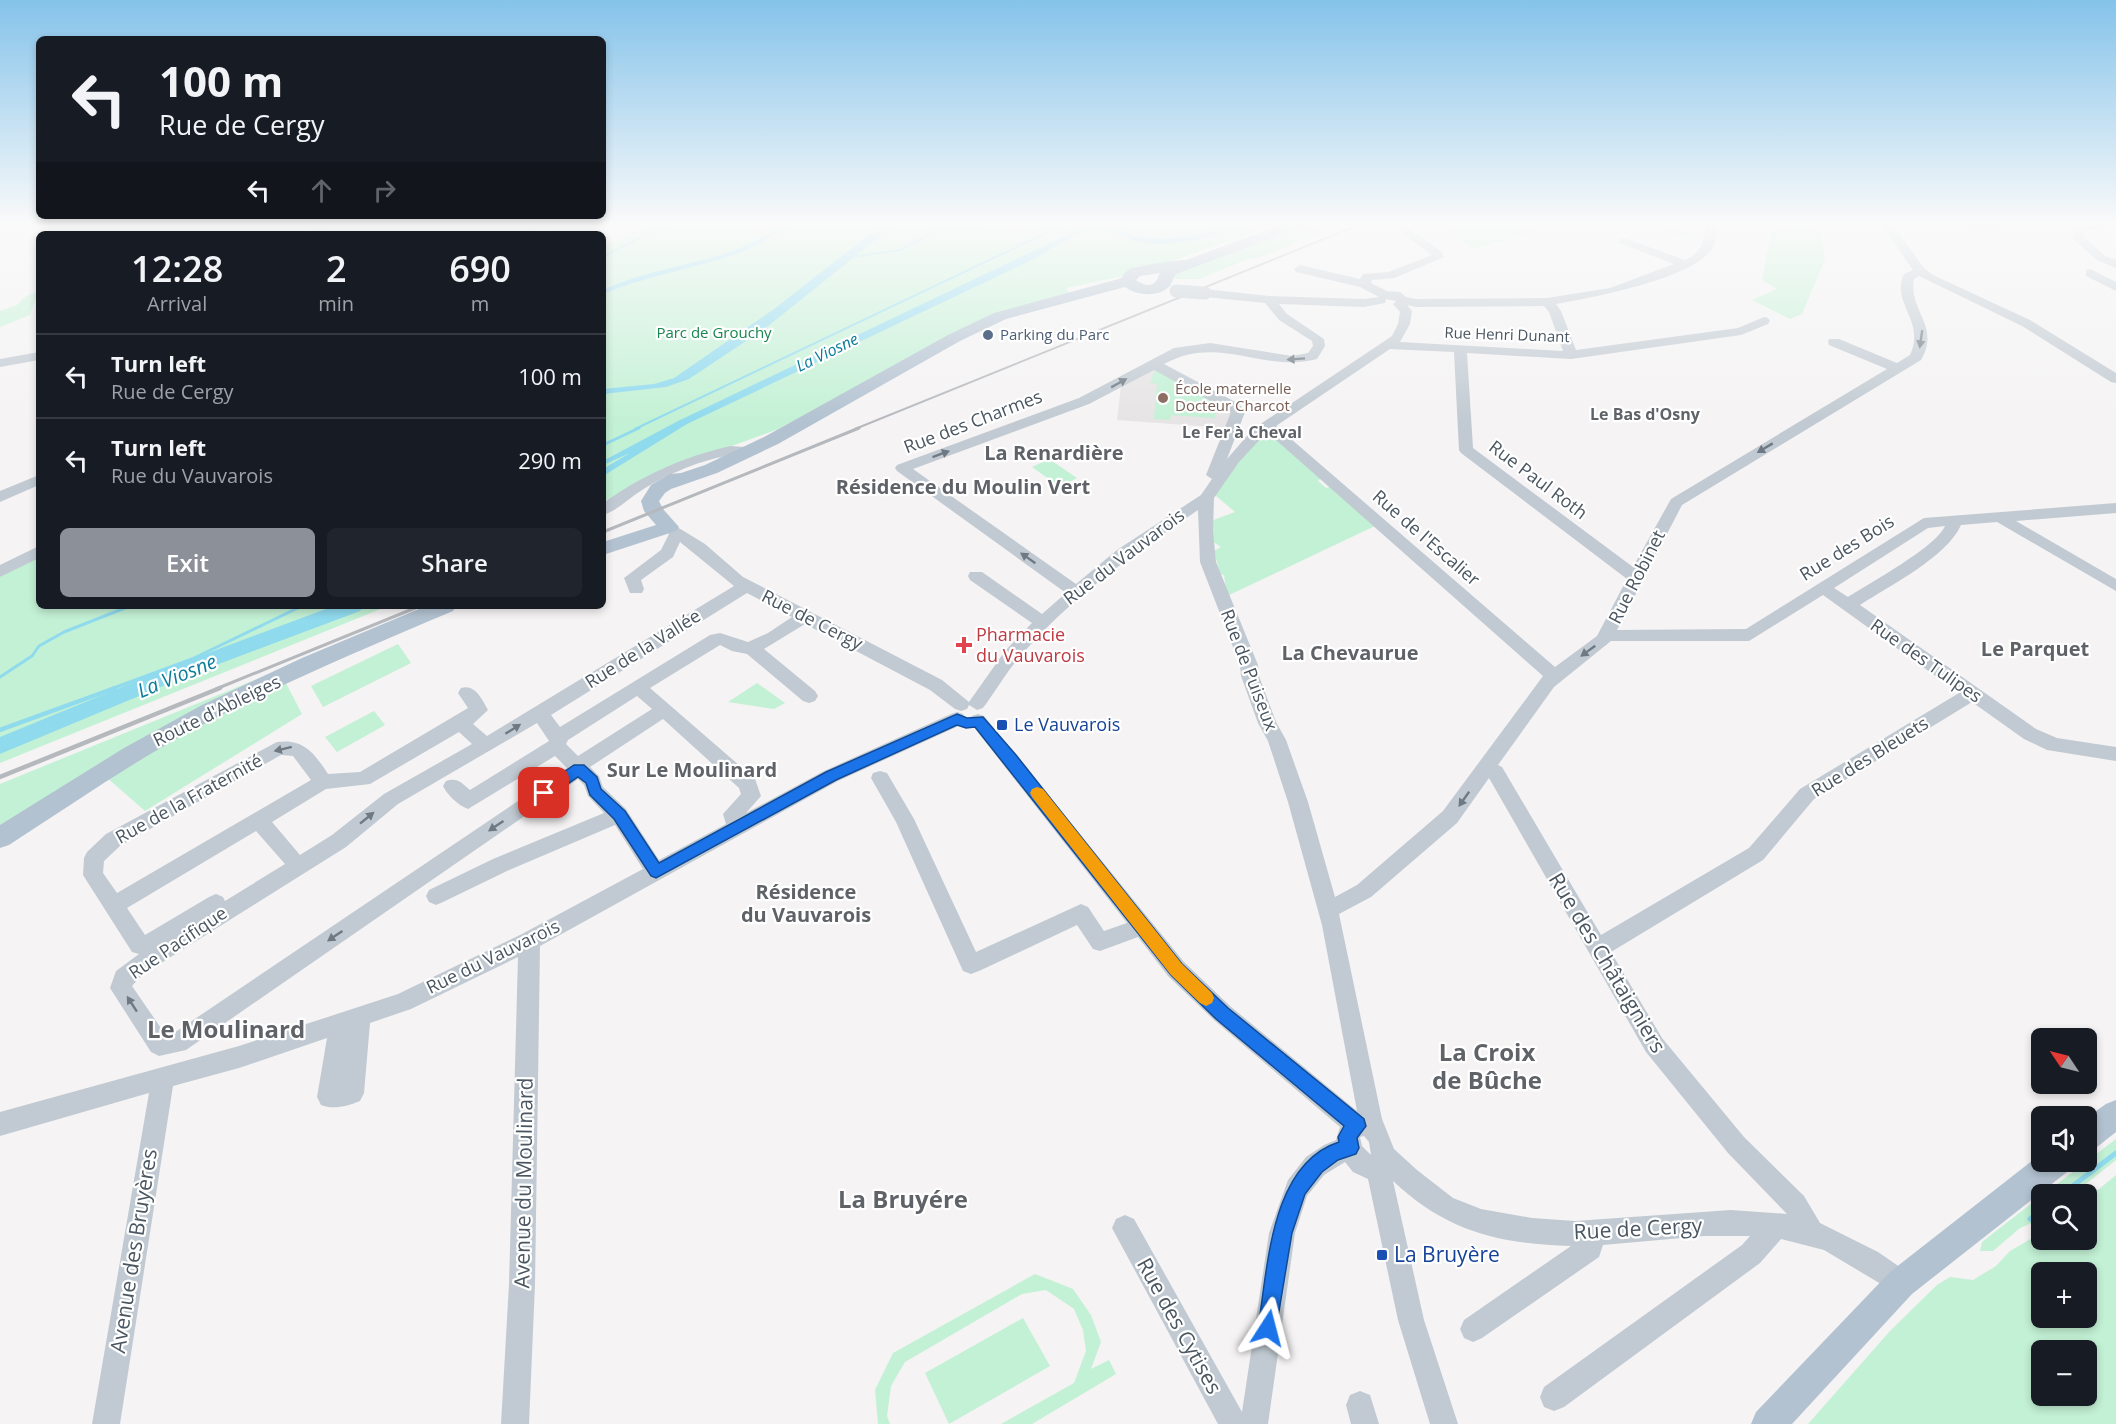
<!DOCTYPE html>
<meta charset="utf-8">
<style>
body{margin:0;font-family:"Open Sans",sans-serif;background:#20242c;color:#f1f3f6;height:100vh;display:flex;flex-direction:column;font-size:22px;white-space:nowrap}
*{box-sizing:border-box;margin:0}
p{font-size:20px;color:#9ea1a6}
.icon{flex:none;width:33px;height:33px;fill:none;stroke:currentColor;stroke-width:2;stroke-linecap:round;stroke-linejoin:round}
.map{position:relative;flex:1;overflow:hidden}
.panel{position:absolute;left:36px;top:231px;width:570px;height:378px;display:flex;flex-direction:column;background:#171b24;border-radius:9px;box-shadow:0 3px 9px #0003}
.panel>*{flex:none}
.banner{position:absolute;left:36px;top:36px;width:570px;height:183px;border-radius:9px;box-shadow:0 3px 9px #0003;background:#171b24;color:#f1f3f6;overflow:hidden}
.needle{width:39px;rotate:305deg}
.buttons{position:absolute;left:2031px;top:1028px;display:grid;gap:12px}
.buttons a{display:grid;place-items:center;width:66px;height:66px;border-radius:9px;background:#171b24;box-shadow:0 3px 9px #0003;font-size:30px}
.pin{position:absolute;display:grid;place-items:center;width:51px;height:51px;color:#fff;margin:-26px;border-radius:12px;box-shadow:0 3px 9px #0006}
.me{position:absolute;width:66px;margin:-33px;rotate:9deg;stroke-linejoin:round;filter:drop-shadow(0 0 4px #0008)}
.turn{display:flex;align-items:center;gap:21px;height:126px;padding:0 24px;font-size:27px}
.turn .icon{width:78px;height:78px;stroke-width:2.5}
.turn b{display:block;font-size:42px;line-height:51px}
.lanes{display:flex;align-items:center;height:57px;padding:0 24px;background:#0003;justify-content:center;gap:30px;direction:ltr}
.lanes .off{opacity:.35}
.eta{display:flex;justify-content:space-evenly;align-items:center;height:102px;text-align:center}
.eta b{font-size:36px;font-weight:600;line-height:42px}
.button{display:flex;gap:12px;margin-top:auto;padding:12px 24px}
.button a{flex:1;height:69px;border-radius:9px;background:#8c9099;color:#fff;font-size:24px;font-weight:600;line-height:69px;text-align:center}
.button a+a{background:#20242c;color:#f1f3f6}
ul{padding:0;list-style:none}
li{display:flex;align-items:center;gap:18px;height:84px;padding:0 24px;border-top:2px solid #363941}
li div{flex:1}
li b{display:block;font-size:22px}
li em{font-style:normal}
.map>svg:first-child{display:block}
</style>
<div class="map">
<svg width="2116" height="1424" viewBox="0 0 2116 1424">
<rect width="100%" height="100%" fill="#f5f3f3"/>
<g fill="#e6e4e5">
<polygon points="1932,222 1996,222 2003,226 1996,233 1985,235"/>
<polygon points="1152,368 1230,410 1233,413 1226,428 1117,420 1121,386"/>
</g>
<g fill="#c3f1d5" fill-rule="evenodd">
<polygon points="222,222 241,222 220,234 166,234 183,225 203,231"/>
<polygon points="654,222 1285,222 1154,267 1129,270 1123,276 1066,288 1070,293 1006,311 776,430 649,476 603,502 603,246"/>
<polygon points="1314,222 1348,222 1261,257 1246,260 1199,279 1173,279 1174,273"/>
<polygon points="1434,222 1574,222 1473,249"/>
<polygon points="1627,222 1650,222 1691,233 1687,238"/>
<polygon points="1773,222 1819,222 1825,259 1802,314 1790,319 1752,300 1777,289 1762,280"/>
<polygon points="37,292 39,299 34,303 30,315 0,327 0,311 17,305 26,296"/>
<polygon points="1155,370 1217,403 1215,418 1171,415 1170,420 1154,419 1157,384 1150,383"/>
<polygon points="1269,430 1322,477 1318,481 1326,488 1332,486 1377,525 1227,596 1224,575 1220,574 1214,551 1221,547 1212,541 1211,521 1235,512 1215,495 1254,441"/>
<polygon points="1049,459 1077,478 1060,487 1032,467"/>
<polygon points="39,555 39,606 388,606 0,763 0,577"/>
<polygon points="398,644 411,663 323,707 311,686"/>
<polygon points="279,670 302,714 145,811 97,769 0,829 0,784"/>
<polygon points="757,683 785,703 774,709 728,702"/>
<polygon points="374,711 385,725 337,752 325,737"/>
<polygon points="2116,1139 2116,1160 2073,1194 2044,1194"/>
<path d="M2116 1175V1424H1808L1890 1331 1937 1285 1950 1277 1973 1280 1996 1266 2010 1251 2041 1233 2042 1239H2086L2087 1199ZM2042 1272H2086V1317H2042ZM2042 1350H2086V1395H2042Z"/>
<polygon points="2041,1196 2041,1219 2020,1228 1993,1251 1980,1251 1982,1242"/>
<polygon points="1035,1274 1073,1289 1091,1315 1101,1342 1091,1369 1109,1360 1116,1374 1032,1424 1001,1424 1074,1383 1086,1351 1083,1330 1074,1309 1046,1290 1022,1294 905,1362 891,1386 887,1416 890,1424 878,1424 875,1390 893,1353"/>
<polygon points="1023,1318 1050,1366 949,1424 925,1373"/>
</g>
<g fill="#90daee">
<path d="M786 222H794C738 267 666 267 603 294V290C664 262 730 265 786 222Z"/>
<polygon points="890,222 903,222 874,241 767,327 689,379 666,387 603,394 603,389 654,384 674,378 774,309 866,237"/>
<path d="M1223 222H1232L1228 228 1252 222C1215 235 1179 249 1140 242 1125 239 1107 227 1091 230 1075 232 1049 251 1034 259L687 424 603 476V469L630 453 603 465V461L678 421 1075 231 1096 225 1140 237 1166 239 1207 234Z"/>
</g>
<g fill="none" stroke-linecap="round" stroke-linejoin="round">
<g stroke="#90daee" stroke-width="2">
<polyline points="1056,222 1063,222"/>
<polyline points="603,257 670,222"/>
<polyline points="851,257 900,250 943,227 997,222"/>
<polyline points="635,429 1069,222"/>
</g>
<g stroke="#90daee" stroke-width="3">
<polyline points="603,445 639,428"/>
<polyline points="0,677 32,656 39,646 64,632 130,606"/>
<polyline points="111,689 192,659 302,606"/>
</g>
<polyline stroke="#90daee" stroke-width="4.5" points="0,730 115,688"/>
<g stroke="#90daee" stroke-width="5">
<polyline points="2062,1194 2116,1153"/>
<polyline points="2030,1219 2042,1210"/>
</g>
<polygon fill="#90daee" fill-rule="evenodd" points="334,606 363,606 360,611 187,676 0,754 0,737 173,666"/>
<g fill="#c1cad2" fill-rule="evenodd">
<polygon points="302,222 316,222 335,234 321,234"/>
<polygon points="542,222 559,222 527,234 509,234"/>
<path d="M1707 222H1719C1717 230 1717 242 1712 249 1692 279 1591 298 1556 304L1561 311 1576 350 1738 328 1764 317 1768 318 1770 321 1768 324 1741 335 1571 359 1467 353 1473 448 1633 567 1671 499 1887 369 1829 345 1828 342 1829 339H1839L1897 363 1910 355C1926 320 1890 303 1904 274L1913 270 1880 222H1891L1924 268 1933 275 2030 320 2116 373V383L2111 382 2022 326 1919 276 1914 279C1908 311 1941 326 1921 360L1682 505 1617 630 1746 629 1924 518 2116 503V513L2016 521 2116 579V591L1997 522 1961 525C1947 557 1889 586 1860 605L2036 729 2057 738 2116 747V761L2047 750 2024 739 1972 702 1814 799 1763 860 1611 952 1662 1038 1744 1137 1804 1196 1820 1223 1878 1252 1910 1274 1914 1283 1910 1292 1901 1296 1824 1250 1781 1239 1760 1263 1564 1407 1554 1411 1544 1407 1540 1397 1544 1387 1742 1245 1750 1236H1704L1603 1245 1599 1257 1482 1338 1473 1342 1464 1338 1460 1329 1464 1320 1571 1246C1498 1244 1446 1231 1393 1181L1424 1320 1458 1424H1430L1398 1320 1368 1179 1353 1172 1345 1162 1324 1175 1307 1196 1295 1233 1268 1424H1218L1112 1228 1116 1219 1125 1215 1134 1219 1242 1412 1269 1233 1288 1180 1306 1157 1324 1145 1336 1140 1340 1127 1214 1020 1168 976 1138 937 1100 951 1093 949 1077 925 979 971 971 974 963 971 896 822 871 778 873 773 880 771 887 773 914 819 976 952 1081 904 1088 907 1104 931 1127 923 969 721 972 716 978 714 984 716 1184 962 1230 1006 1357 1111 1322 925 1288 802 1268 741 1258 723 1241 676 1240 665 1200 562 1198 510C1134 554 1068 599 1018 659 1005 674 995 692 983 708L977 710 969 705 967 709 961 711 955 709 930 690 805 624 764 649 815 691 818 696 815 701 809 703 803 701 747 654 732 651 720 645 650 688 755 779 761 796 746 813 824 771 951 714 957 712 963 714 966 719 963 724 838 781 540 946 535 1284 529 1424H501L509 1284 518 957 411 1009 370 1023 364 1093 360 1101C348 1106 333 1110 321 1105L317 1097 327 1038 239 1068 173 1086 120 1424H92L149 1093 0 1136V1112L239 1046 398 994 522 934 643 869 615 825 507 871 443 902 436 905 429 902 426 896 429 890 493 859 604 813 588 796 584 785 578 779 186 1050 159 1056 151 1052 110 988 116 971 139 954 132 952 83 875 84 858 87 852 106 834 277 742C304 738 315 754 328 774L360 772 468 708 458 693 461 688C475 684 482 699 488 710L473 724 487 736 734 586 680 542 673 557 641 580 644 589 642 593H630L624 578 661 550 669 534 661 527 669 522 705 544 743 577 942 680 969 702 1005 651 1032 623 970 580 968 576 970 572H982L1042 614 1066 593 897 471 895 468 897 465 1079 398 1174 348 1210 343 1292 356 1308 353 1313 346 1312 341 1279 320 1265 303 1205 297 1199 293 1205 289 1269 296 1364 299 1379 297 1360 287 1296 272 1294 269 1300 265 1360 279 1363 274 1388 272 1432 255 1402 233V229H1410L1442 252 1444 257 1394 278 1372 280 1371 283 1387 291 1400 292 1406 297 1416 299 1547 298 1610 288 1674 264 1619 243V239H1627L1685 260C1702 254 1704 238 1707 222ZM1386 299 1396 301 1393 304 1400 312 1398 324 1392 336 1253 429 1227 459 1245 412 1239 404 1164 364C1220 334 1260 373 1317 359L1325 346 1324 339 1287 314 1279 304 1364 307 1385 303ZM1407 305 1416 307 1544 306 1549 312 1563 351 1400 342 1410 324 1412 311ZM1390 349 1454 352 1459 450 1461 453 1627 579 1597 636 1555 667 1276 426ZM1154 370 1231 412 1206 475 1212 479 1201 495 1117 550 1076 584 913 469 1089 404ZM1267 432 1543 676 1443 811 1357 885 1335 897 1308 802 1286 740 1276 722 1259 676 1258 665 1216 562 1213 531 1214 498 1239 462ZM1945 526C1936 547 1870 583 1848 597L1834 588 1928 528ZM747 593 792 617 768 633 748 642 720 633 710 635 560 727 551 715ZM1823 595 1959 693 1800 789 1749 848 1601 935 1502 767 1498 765 1554 687 1611 641H1749ZM637 696 652 709 578 756 566 744 568 740ZM663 719 739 788 741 794 723 814 726 824 659 860 626 809 603 787 599 776 590 767ZM537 723 549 741 470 790C462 783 457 777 446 781L443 786C448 796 458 805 468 809L555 756 567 768 174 1033 165 1034 132 986 142 975 346 847 398 804ZM459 732 472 744 384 794 332 835 300 855 272 822 326 789 370 784ZM281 755 293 756 311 780 117 893 103 873 104 861 120 846ZM1489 778 1646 1052 1728 1153 1787 1214 1731 1210 1575 1221 1532 1218 1481 1209 1453 1198 1417 1170 1394 1149 1382 1119 1339 914 1371 897 1457 823ZM256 831 285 864 225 901 223 897 216 894 209 897 145 935 127 908ZM1364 1136 1369 1142 1371 1155 1362 1146 1360 1137Z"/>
<polygon points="2116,222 2116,226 2084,232 2084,237 2105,256 2116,260 2116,268 2097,260 2072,238 2074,228 2089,223"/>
<polygon points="2090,269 2116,282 2116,291 2086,276 2086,270"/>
<polygon points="39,352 39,360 0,367 0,359"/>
<path d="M731 446 744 447 747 455 740 459 733 455C702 459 668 474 642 490 629 498 617 511 603 515V503C642 476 684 456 731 446Z"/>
<polygon points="39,475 39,485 0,502 0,491"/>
<polygon points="39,546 39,558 0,577 0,565"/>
<polygon points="1360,1391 1370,1395 1379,1424 1351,1424 1346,1405 1350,1395"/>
</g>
<g fill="#b3c2d1" fill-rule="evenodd">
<path d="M1289 222H1309L1307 225 1176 274C1172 279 1173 283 1169 287 1157 298 1136 295 1125 287L1006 319 960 341 778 444 717 473 671 489 665 493 659 501 663 509 679 527 676 531 603 555V542L656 525 644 511 641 501 651 485 670 474 681 473 705 465 766 436 948 335 994 313 1122 278C1124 273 1127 270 1132 268 1139 266 1181 259 1186 260ZM1160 273C1158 276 1158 279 1156 281 1152 288 1141 284 1136 280L1140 276Z"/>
<path d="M426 606H456L453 611C363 649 273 687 187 733 125 767 68 807 9 845L0 848V825L124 748 202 705 302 658Z"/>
<polygon points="2116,1100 2116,1132 2097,1147 2086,1152 2086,1118 2106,1104"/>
<polygon points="2042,1153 2042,1161 2071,1161 2067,1172 1912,1294 1792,1424 1751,1424 1756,1412 1890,1272"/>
</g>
<polyline stroke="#b5b8bd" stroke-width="2" points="855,429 1366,222"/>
<g stroke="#b5b8bd" stroke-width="3">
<polyline points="603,532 859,428"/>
<polyline points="216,689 420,606"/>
</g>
<polyline stroke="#b5b8bd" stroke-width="4.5" points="0,777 220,688"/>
<polyline stroke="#c1cad2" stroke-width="13" points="1176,291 1205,293"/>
</g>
<defs><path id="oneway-solid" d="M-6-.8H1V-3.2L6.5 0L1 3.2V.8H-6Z" transform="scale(1.5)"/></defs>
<g fill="#6e7983">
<use href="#oneway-solid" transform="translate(1921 339) rotate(98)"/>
<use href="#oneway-solid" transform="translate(1296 359) rotate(176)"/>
<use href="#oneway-solid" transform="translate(1119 383) rotate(-29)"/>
<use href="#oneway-solid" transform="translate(1765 448) rotate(149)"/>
<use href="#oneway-solid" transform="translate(941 454) rotate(-20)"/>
<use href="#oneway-solid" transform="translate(1028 558) rotate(-145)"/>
<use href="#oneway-solid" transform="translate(1588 651) rotate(144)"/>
<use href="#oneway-solid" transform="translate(513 729) rotate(-32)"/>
<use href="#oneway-solid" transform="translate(283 749) rotate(166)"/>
<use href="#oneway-solid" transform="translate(1464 799) rotate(125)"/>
<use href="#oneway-solid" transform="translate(367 818) rotate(-39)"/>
<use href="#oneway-solid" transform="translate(496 826) rotate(146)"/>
<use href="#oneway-solid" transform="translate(335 936) rotate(146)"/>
<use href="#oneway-solid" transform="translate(132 1004) rotate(-123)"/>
</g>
<linearGradient id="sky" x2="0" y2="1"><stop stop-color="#85c3ea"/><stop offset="0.53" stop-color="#fafafa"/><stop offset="1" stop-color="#fafafa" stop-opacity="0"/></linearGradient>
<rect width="2116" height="422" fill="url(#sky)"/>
<path fill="#1a73e8" stroke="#114b97" stroke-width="1.5" d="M957 714 967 718 983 717 1016 755 1182 964 1228 1008 1364 1119 1366 1126 1357 1138 1359 1148 1356 1154 1338 1160 1322 1172 1305 1194 1292 1233 1275 1335 1268 1338 1261 1335 1258 1328C1268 1268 1270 1164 1339 1142L1338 1137 1344 1126 1216 1019 1171 975 975 727 966 728 957 725 836 780 656 878 651 876 614 819 590 795 586 783 578 777 549 797H539L537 793 539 789 574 765H584L597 777 601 789 625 811 659 863 826 772Z"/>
<polygon fill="#f59e0b" points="1037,787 1043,789 1182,964 1212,993 1214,998 1212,1003 1206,1006 1200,1003 1171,975 1032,797 1030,793 1032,789"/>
<circle fill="#5c6f8a" stroke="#fff" stroke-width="2" cx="988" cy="335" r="6"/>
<circle fill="#8d6e63" stroke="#fff" stroke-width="2" cx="1163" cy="398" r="6"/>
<path fill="#e0444e" stroke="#fff" stroke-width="2" d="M961 636h6v6h6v6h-6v6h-6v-6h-6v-6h6z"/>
<g fill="#1a4fb4" stroke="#fff" stroke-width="2">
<rect x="996" y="719" width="12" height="12" rx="3"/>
<rect x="1376" y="1249" width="12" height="12" rx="3"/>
</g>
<g text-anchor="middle" stroke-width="4.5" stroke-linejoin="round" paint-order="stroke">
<g font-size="15" fill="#17864f" stroke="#fff">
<text x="714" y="338">Parc de Grouchy</text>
</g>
<g font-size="15" fill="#4e5e75" stroke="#fff" text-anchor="start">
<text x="1000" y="340">Parking du Parc</text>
</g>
<g font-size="15" fill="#4a5661" stroke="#fff">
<text transform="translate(1507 335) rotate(2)" y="5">Rue Henri Dunant</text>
</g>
<g font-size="15" fill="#785e54" stroke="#fff" text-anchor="start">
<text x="1175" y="394">École maternelle<tspan x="1175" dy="17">Docteur Charcot</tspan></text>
</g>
<g font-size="16" font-style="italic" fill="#0c7c9b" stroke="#fff">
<text transform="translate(827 352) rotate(-26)" y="6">La Viosne</text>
</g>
<g font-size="16" font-weight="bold" fill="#5f6368" stroke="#fff">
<text x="1645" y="420">Le Bas d'Osny</text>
<text x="1242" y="438">Le Fer à Cheval</text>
</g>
<g font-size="18" fill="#4a5661" stroke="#fff">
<text transform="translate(973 422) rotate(-21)" y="6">Rue des Charmes</text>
<text transform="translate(1538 480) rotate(37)" y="6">Rue Paul Roth</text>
<text transform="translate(1426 538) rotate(41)" y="6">Rue de l'Escalier</text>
<text transform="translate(1847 548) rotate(-32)" y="6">Rue des Bois</text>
<text transform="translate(1124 557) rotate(-37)" y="6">Rue du Vauvarois</text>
<text transform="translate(1637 577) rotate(-63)" y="6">Rue Robinet</text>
<text transform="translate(812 620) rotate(27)" y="6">Rue de Cergy</text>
<text transform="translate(643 649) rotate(-32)" y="6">Rue de la Vallée</text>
<text transform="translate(1926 661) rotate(35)" y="6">Rue des Tulipes</text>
<text transform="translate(1249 670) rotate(69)" y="6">Rue de Puiseux</text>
<text transform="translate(217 711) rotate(-26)" y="6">Route d'Ableiges</text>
<text transform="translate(1870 757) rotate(-32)" y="6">Rue des Bleuets</text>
<text transform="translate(189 799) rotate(-29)" y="6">Rue de la Fraternité</text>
<text transform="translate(178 943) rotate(-34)" y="6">Rue Pacifique</text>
<text transform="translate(493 957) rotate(-26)" y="6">Rue du Vauvarois</text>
</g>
<g font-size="18" fill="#be3a42" stroke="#fff" text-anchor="start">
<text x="976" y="641">Pharmacie<tspan x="976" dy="21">du Vauvarois</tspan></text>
</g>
<g font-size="18" fill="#164399" stroke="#fff" text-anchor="start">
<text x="1014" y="731">Le Vauvarois</text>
</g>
<g font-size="20" font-weight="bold" fill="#5f6368" stroke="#fff">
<text x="1054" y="460">La Renardière</text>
<text x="963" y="494">Résidence du Moulin Vert</text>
<text x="2035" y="656">Le Parquet</text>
<text x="1350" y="660">La Chevaurue</text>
<text x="692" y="777">Sur Le Moulinard</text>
<text x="806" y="899">Résidence<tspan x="806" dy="23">du Vauvarois</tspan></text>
</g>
<g font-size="20" font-style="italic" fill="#0c7c9b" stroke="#fff">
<text transform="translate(177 676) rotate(-22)" y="7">La Viosne</text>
</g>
<g font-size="21" fill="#4a5661" stroke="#fff">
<text transform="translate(1607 963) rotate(59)" y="7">Rue des Châtaigniers</text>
<text transform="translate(524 1183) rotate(-89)" y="7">Avenue du Moulinard</text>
<text transform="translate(1638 1229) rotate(-3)" y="7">Rue de Cergy</text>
<text transform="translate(134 1251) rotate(-81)" y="7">Avenue des Bruyères</text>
<text transform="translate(1179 1326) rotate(61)" y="7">Rue des Cytises</text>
</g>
<g font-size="21" fill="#164399" stroke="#fff" text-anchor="start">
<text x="1394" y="1262">La Bruyère</text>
</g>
<g font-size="24" font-weight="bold" fill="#5f6368" stroke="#fff">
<text x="226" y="1038">Le Moulinard</text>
<text x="1487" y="1061">La Croix<tspan x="1487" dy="28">de Bûche</tspan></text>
<text x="903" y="1208">La Bruyére</text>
</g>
</g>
</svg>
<div class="buttons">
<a><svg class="needle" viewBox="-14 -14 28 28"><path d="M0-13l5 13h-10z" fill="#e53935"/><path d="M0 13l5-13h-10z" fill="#9ea1a6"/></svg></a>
<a><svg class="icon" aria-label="sound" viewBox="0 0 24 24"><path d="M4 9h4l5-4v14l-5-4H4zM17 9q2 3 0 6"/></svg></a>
<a><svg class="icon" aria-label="search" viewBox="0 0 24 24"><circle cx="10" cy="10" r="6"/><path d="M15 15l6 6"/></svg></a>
<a>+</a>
<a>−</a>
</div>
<div class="pin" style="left:544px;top:793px;background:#d93025"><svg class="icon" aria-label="arrive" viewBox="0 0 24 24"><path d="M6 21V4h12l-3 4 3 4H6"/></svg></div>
<svg class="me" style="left:1268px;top:1328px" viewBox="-20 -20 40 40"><path d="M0-17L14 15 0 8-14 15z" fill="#1a73e8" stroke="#fff" stroke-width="4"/></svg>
<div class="banner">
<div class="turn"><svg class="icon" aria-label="left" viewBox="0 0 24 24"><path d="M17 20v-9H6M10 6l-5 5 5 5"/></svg><div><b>100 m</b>Rue de Cergy</div></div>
<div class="lanes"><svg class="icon" aria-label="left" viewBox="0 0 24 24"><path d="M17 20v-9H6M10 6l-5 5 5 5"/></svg><svg class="icon off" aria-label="ahead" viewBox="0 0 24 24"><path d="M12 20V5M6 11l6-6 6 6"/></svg><svg class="icon off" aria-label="right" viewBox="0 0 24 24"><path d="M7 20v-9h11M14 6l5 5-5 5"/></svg></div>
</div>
<section class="panel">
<div class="eta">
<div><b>12:28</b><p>Arrival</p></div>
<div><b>2</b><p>min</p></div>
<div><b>690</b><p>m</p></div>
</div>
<ul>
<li><svg class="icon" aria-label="left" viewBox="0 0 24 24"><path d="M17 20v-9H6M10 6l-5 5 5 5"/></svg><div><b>Turn left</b><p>Rue de Cergy</p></div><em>100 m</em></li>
<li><svg class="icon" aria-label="left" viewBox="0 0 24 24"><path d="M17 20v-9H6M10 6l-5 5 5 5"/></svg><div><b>Turn left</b><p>Rue du Vauvarois</p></div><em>290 m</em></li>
</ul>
<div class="button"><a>Exit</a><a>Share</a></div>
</section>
</div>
